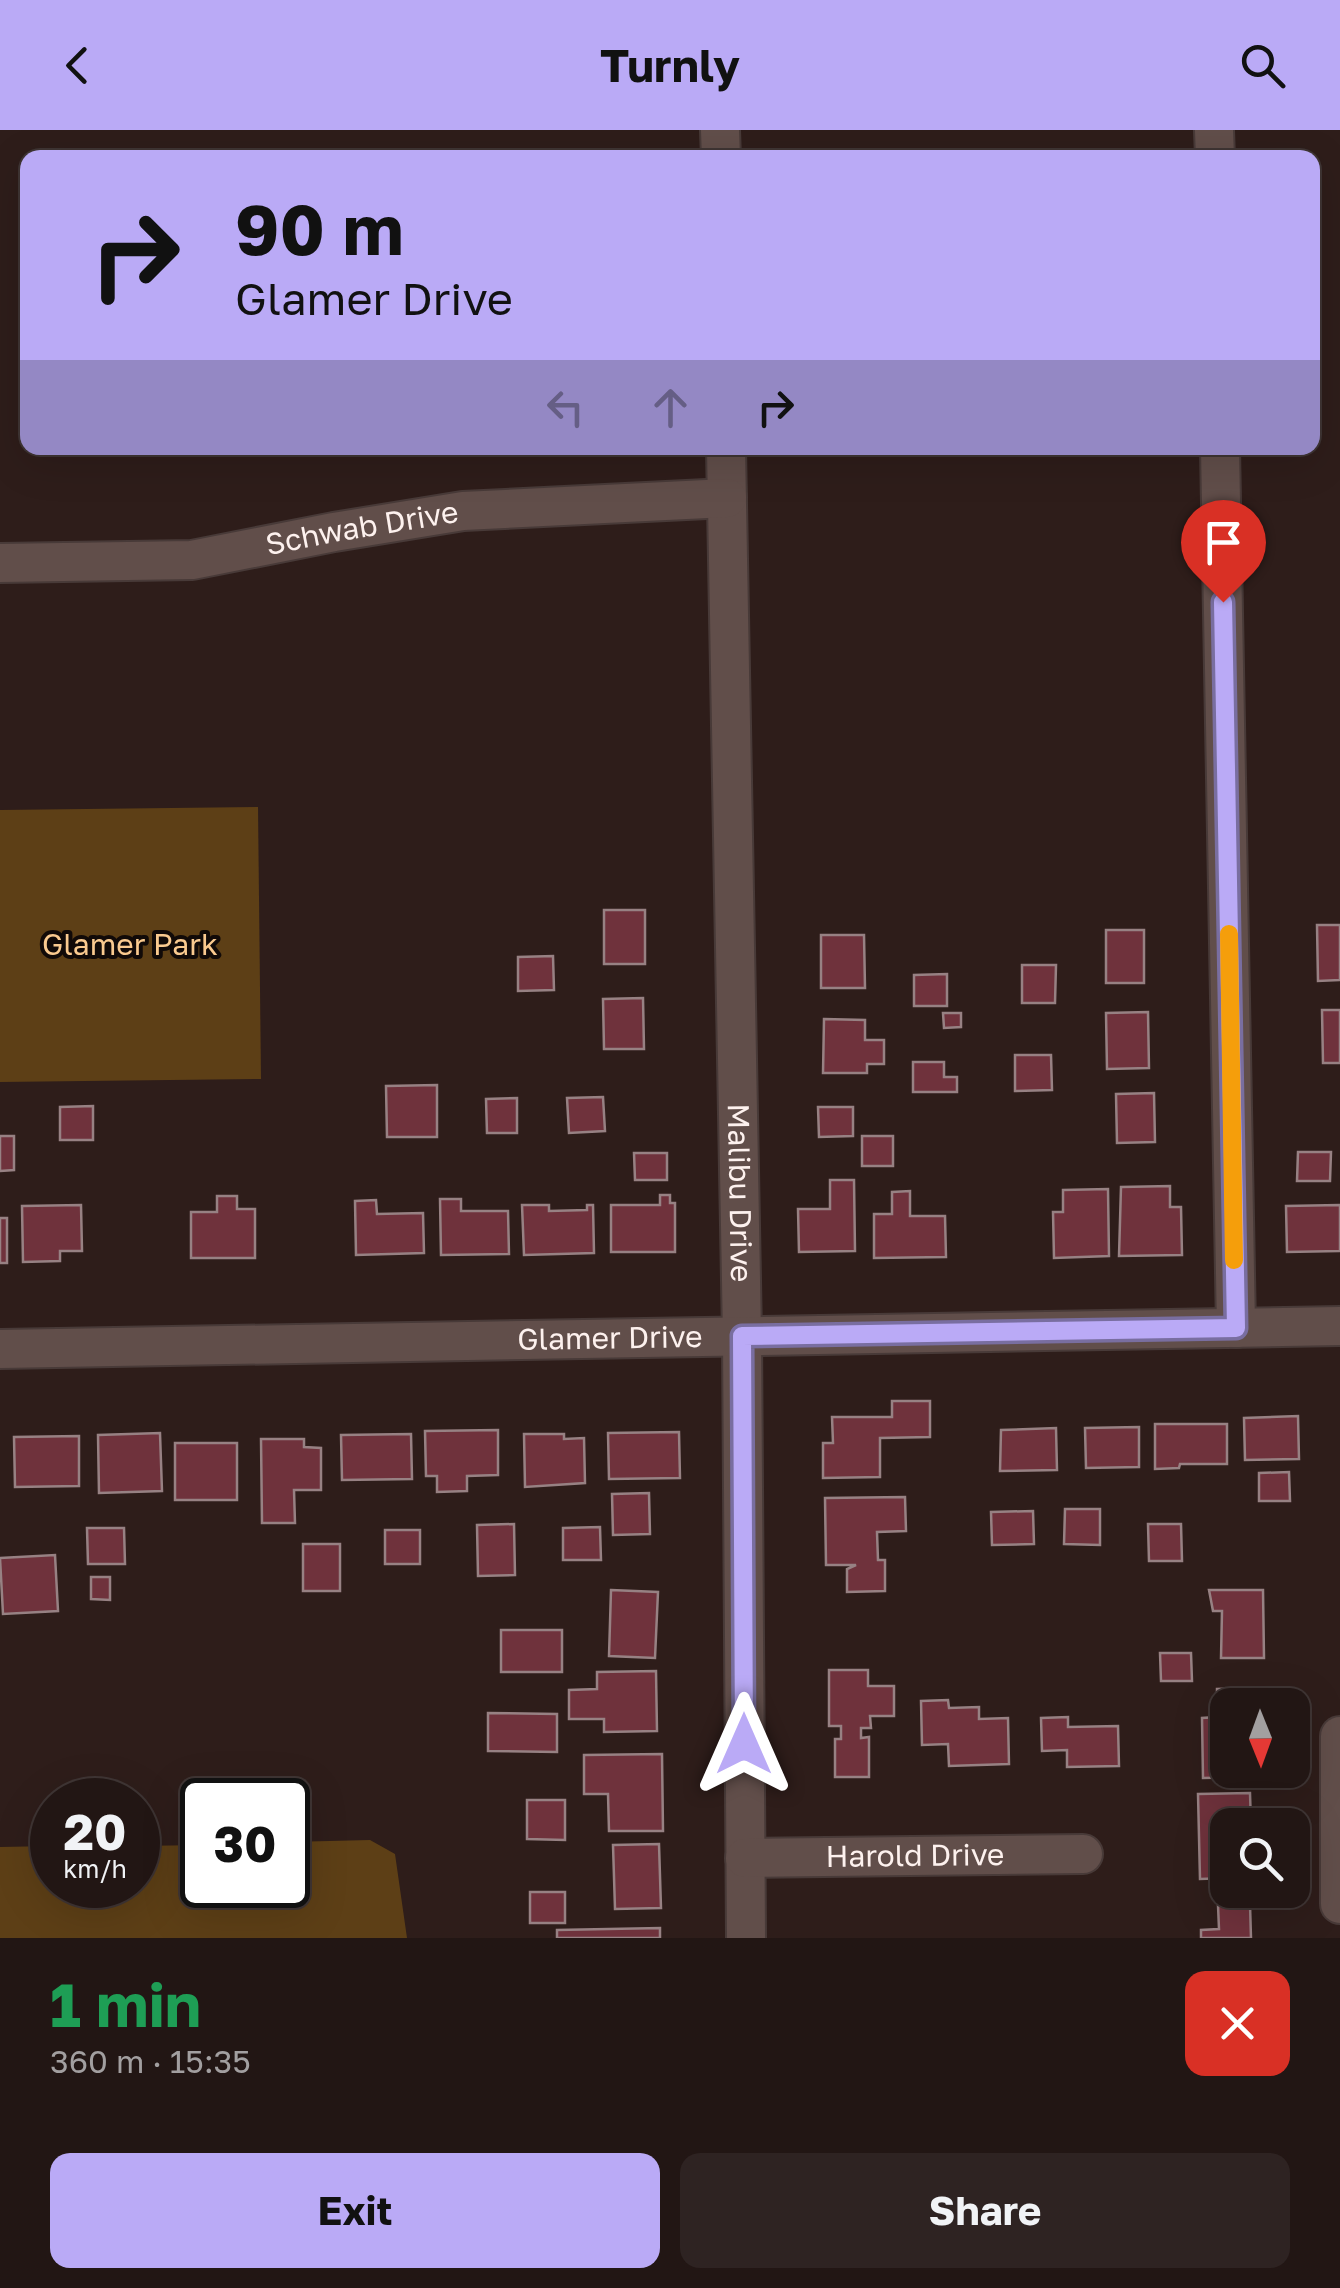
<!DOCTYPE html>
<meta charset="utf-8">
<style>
body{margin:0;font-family:"Golos Text",sans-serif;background:#2e2322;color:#f1f3f6;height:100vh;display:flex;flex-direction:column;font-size:38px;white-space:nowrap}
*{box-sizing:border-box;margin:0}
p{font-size:32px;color:#a29fa0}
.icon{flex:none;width:55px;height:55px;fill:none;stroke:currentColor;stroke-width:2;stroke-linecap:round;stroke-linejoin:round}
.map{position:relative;height:1808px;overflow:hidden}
.panel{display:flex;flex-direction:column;background:#221614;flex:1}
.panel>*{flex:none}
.guide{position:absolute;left:20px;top:20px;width:1300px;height:305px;border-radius:20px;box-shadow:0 10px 40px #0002,0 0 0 2px #3f3534;background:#baaaf6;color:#111;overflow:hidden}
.needle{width:65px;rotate:179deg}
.tools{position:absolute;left:1210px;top:1558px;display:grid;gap:20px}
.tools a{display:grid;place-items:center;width:100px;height:100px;border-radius:20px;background:#221614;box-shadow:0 10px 40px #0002,0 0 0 2px #3f3534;font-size:50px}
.speed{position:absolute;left:30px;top:1648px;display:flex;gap:20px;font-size:50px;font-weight:700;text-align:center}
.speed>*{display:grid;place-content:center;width:130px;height:130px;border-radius:50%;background:#221614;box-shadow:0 10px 40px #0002,0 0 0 2px #3f3534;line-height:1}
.speed small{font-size:25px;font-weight:400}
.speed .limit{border:5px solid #111;border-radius:15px;background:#fff;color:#111}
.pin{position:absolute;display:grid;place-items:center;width:85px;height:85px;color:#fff;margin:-102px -42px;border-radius:50% 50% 50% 0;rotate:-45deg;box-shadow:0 0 10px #0007}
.pin .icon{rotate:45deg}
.me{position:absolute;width:110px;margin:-55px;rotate:0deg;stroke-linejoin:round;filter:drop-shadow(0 0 8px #0008)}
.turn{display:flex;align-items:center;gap:35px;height:210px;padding:0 50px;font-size:45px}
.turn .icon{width:130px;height:130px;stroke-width:2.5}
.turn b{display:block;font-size:70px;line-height:85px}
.lanes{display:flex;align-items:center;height:95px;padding:0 50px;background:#0003;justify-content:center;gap:50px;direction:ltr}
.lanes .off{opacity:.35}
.round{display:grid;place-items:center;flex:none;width:105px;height:105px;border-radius:20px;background:#2e2322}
.headline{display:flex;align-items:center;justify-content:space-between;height:170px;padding:0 50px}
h1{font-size:60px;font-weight:700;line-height:75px;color:#1e9e55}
.button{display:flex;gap:20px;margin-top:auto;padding:20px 50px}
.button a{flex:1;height:115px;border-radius:20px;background:#baaaf6;color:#111;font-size:40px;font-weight:700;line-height:115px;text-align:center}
.button a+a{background:#2e2322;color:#f1f3f6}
header{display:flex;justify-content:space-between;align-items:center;height:130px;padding:0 50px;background:#baaaf6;color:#111;font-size:45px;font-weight:700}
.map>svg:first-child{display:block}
</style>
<header><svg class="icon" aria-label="back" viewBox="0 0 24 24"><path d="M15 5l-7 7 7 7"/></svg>Turnly<svg class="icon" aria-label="search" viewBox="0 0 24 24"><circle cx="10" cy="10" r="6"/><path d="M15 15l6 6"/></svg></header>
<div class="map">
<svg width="1340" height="1808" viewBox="0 0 1340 1808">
<rect width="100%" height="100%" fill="#2e1d1a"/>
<g fill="#5d3f16">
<polygon points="258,677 261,949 0,952 0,680"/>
<polygon points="370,1710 395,1724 407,1808 0,1808 0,1717 52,1716 52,1755 138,1755 138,1716 202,1715 202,1755 288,1755 288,1712"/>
</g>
<g fill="#6f323c" stroke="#978183" stroke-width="2.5">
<rect x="604" y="780" width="41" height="54"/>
<polygon points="1317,795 1340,795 1340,850 1318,851"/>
<rect x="1106" y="800" width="38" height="53"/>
<polygon points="821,805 864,805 865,858 821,858"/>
<polygon points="553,826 554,860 518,861 518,827"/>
<polygon points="1022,835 1056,835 1055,873 1022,873"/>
<polygon points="947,844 947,876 914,876 914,845"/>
<polygon points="643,868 644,919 604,919 603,869"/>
<polygon points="1322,880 1340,880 1340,933 1323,933"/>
<polygon points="1148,882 1149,938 1107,939 1106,883"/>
<polygon points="943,883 961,883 961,897 944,898"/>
<polygon points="824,889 865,890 865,910 884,910 884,934 867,934 867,943 823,943"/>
<polygon points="1015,925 1051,925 1052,960 1015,961"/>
<polygon points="913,932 944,932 944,947 957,947 957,962 913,962"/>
<polygon points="437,955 437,1007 387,1007 386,956"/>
<polygon points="1154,963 1155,1012 1117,1013 1116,964"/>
<polygon points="603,967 605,1001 569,1003 567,968"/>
<polygon points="517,968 517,1003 487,1003 486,969"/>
<polygon points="93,976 93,1010 60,1010 60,977"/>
<polygon points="818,977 853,977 853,1006 819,1007"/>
<polygon points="0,1006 14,1006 14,1040 0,1041"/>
<rect x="862" y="1006" width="31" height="30"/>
<polygon points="1298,1022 1331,1022 1330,1051 1297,1051"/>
<polygon points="634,1023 667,1023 667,1050 635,1050"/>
<polygon points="830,1050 854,1050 855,1121 799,1122 798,1079 830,1079"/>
<polygon points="1170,1056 1170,1077 1181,1077 1182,1125 1119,1126 1121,1057"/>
<polygon points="1108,1059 1109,1126 1054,1128 1053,1082 1063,1082 1063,1060"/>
<polygon points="910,1061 910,1086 945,1086 946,1127 874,1128 874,1084 892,1084 892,1062"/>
<polygon points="660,1065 670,1065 670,1073 675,1073 675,1122 611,1122 611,1075 660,1075"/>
<polygon points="217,1066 237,1066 237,1079 255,1079 255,1128 191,1128 191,1082 217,1082"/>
<polygon points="440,1069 461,1069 461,1081 508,1081 509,1124 441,1125"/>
<polygon points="376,1070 377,1084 423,1083 424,1123 356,1125 355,1071"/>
<polygon points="81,1075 82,1121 60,1121 60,1131 23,1132 22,1076"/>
<polygon points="522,1075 549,1075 549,1081 587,1080 587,1075 593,1075 594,1123 524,1125"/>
<polygon points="1340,1075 1340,1121 1287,1122 1286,1076"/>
<rect x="0" y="1088" width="7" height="45"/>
<polygon points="892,1271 930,1271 930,1307 880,1308 880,1347 823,1348 823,1313 833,1313 832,1287 892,1287"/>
<polygon points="1298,1286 1299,1329 1245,1330 1244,1288"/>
<polygon points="1155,1294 1227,1294 1227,1334 1180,1334 1179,1338 1155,1339"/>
<polygon points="1139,1297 1139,1337 1086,1338 1085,1298"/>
<polygon points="1056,1298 1057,1340 1000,1341 1001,1300"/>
<polygon points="498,1300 498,1345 467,1346 467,1361 437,1362 437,1346 426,1346 425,1301"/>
<polygon points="679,1302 680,1348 609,1349 608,1303"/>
<polygon points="160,1303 162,1361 99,1363 98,1305"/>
<polygon points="411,1304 412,1349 342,1350 341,1305"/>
<polygon points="524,1304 564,1304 564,1309 584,1308 585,1353 525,1357"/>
<polygon points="79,1306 79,1356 15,1357 14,1307"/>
<polygon points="261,1309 304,1309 304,1317 321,1318 321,1360 294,1360 295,1393 262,1393"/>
<rect x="175" y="1313" width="62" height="57"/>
<polygon points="1289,1342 1290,1371 1259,1371 1259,1343"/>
<polygon points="649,1363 650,1404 613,1405 612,1364"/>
<polygon points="905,1367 906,1401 877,1402 878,1430 885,1430 885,1461 847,1462 847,1439 856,1435 826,1435 825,1368"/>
<polygon points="1065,1379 1100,1379 1100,1415 1064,1414"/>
<polygon points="1033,1381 1034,1414 992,1415 991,1382"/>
<polygon points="514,1394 515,1445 478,1446 477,1395"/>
<polygon points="1148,1394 1181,1394 1182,1431 1149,1431"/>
<polygon points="600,1397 601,1430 563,1430 563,1398"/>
<polygon points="87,1398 124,1398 125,1434 88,1434"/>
<rect x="385" y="1400" width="35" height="34"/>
<rect x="303" y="1414" width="37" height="47"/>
<polygon points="55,1425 58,1481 3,1484 0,1428"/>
<polygon points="91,1447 110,1447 110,1470 91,1469"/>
<polygon points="611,1460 658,1462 655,1528 609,1526"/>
<polygon points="1209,1460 1263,1460 1264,1528 1221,1528 1222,1481 1213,1481"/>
<rect x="501" y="1500" width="61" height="42"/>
<polygon points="1160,1523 1191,1523 1192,1551 1161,1551"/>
<polygon points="829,1540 868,1540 868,1556 894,1556 894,1586 870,1586 871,1598 861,1598 861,1608 869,1607 869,1647 835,1647 835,1609 841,1609 841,1596 829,1596"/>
<polygon points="656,1541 657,1601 604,1602 604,1589 569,1589 569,1560 597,1559 597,1542"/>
<polygon points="1253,1558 1253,1575 1228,1575 1228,1640 1247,1640 1247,1647 1203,1648 1202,1588 1217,1587 1217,1559"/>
<polygon points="948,1570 949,1578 979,1577 979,1589 1008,1588 1009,1634 949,1636 948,1614 922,1615 921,1571"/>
<polygon points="488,1583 557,1584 557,1622 488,1621"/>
<polygon points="1068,1587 1068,1597 1118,1596 1119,1636 1067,1637 1067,1620 1042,1621 1041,1588"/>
<polygon points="662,1624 663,1701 609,1701 608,1664 584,1664 584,1625"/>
<polygon points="1250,1663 1251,1695 1228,1695 1228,1748 1200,1749 1198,1664"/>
<polygon points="527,1670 565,1670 565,1710 527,1709"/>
<polygon points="659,1714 661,1778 615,1779 613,1715"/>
<rect x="530" y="1762" width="35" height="31"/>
<polygon points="1250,1774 1251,1808 1201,1808 1201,1800 1219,1799 1218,1775"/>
<polygon points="660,1798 660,1808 557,1808 557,1800"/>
</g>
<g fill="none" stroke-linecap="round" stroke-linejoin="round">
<defs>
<g id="street">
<polyline points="720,0 721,28"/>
<polyline points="1214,0 1215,28"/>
<path id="s1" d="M726 318 742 1206 746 1808"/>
<polyline points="1220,318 1236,1198"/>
<path id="s2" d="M0 433 192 430 334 402 463 381 727 368"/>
<path id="s3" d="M0 1219 1340 1196"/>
<polyline points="1340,1606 1340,1774"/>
<path id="s4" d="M745 1728 1083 1724"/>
</g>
</defs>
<use href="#street" stroke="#483a38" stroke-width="42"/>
<use href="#street" stroke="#614e4a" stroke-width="38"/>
</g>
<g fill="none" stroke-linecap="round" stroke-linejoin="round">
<defs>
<polyline id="route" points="744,1614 742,1206 1236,1198 1223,472"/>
</defs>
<use href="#route" stroke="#796ea0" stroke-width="25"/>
<use href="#route" stroke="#baaaf6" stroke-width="18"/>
<polyline stroke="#f59e0b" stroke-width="18" points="1229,804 1234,1130"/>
</g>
<g text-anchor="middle" stroke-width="8" stroke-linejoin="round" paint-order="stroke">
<g font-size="30" fill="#fdf1ee" stroke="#110a08">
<text dy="10" stroke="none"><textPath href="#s2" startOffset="365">Schwab Drive</textPath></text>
<text dy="10" stroke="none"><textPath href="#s1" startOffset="745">Malibu Drive</textPath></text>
<text dy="10" stroke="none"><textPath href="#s3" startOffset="610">Glamer Drive</textPath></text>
<text dy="10" stroke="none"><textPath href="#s4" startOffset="170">Harold Drive</textPath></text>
</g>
<g font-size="30" fill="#faca8f" stroke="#110a08">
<text x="130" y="825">Glamer Park</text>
</g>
</g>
</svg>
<div class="tools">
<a><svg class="needle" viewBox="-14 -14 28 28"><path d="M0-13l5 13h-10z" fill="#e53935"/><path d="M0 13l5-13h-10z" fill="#a29fa0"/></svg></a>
<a><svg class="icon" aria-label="search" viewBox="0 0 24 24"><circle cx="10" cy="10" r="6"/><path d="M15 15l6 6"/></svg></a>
</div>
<div class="speed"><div>20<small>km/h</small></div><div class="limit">30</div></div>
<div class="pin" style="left:1223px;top:472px;background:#d93025"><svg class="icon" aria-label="arrive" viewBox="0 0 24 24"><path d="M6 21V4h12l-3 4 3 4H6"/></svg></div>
<svg class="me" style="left:744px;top:1614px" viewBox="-20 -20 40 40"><path d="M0-17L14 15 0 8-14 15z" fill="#baaaf6" stroke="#fff" stroke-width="4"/></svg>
<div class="guide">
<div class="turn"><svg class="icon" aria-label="right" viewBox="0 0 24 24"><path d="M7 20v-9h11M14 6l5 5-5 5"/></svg><div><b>90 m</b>Glamer Drive</div></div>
<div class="lanes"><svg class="icon off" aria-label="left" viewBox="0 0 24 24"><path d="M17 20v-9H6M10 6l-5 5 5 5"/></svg><svg class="icon off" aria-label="ahead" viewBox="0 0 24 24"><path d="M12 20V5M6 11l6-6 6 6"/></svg><svg class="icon" aria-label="right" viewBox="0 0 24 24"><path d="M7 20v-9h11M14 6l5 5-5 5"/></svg></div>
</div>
</div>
<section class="panel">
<div class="headline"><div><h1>1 min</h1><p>360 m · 15:35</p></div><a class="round" style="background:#d93025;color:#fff"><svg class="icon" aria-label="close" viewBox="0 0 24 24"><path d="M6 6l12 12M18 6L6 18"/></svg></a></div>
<div class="button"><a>Exit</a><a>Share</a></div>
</section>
